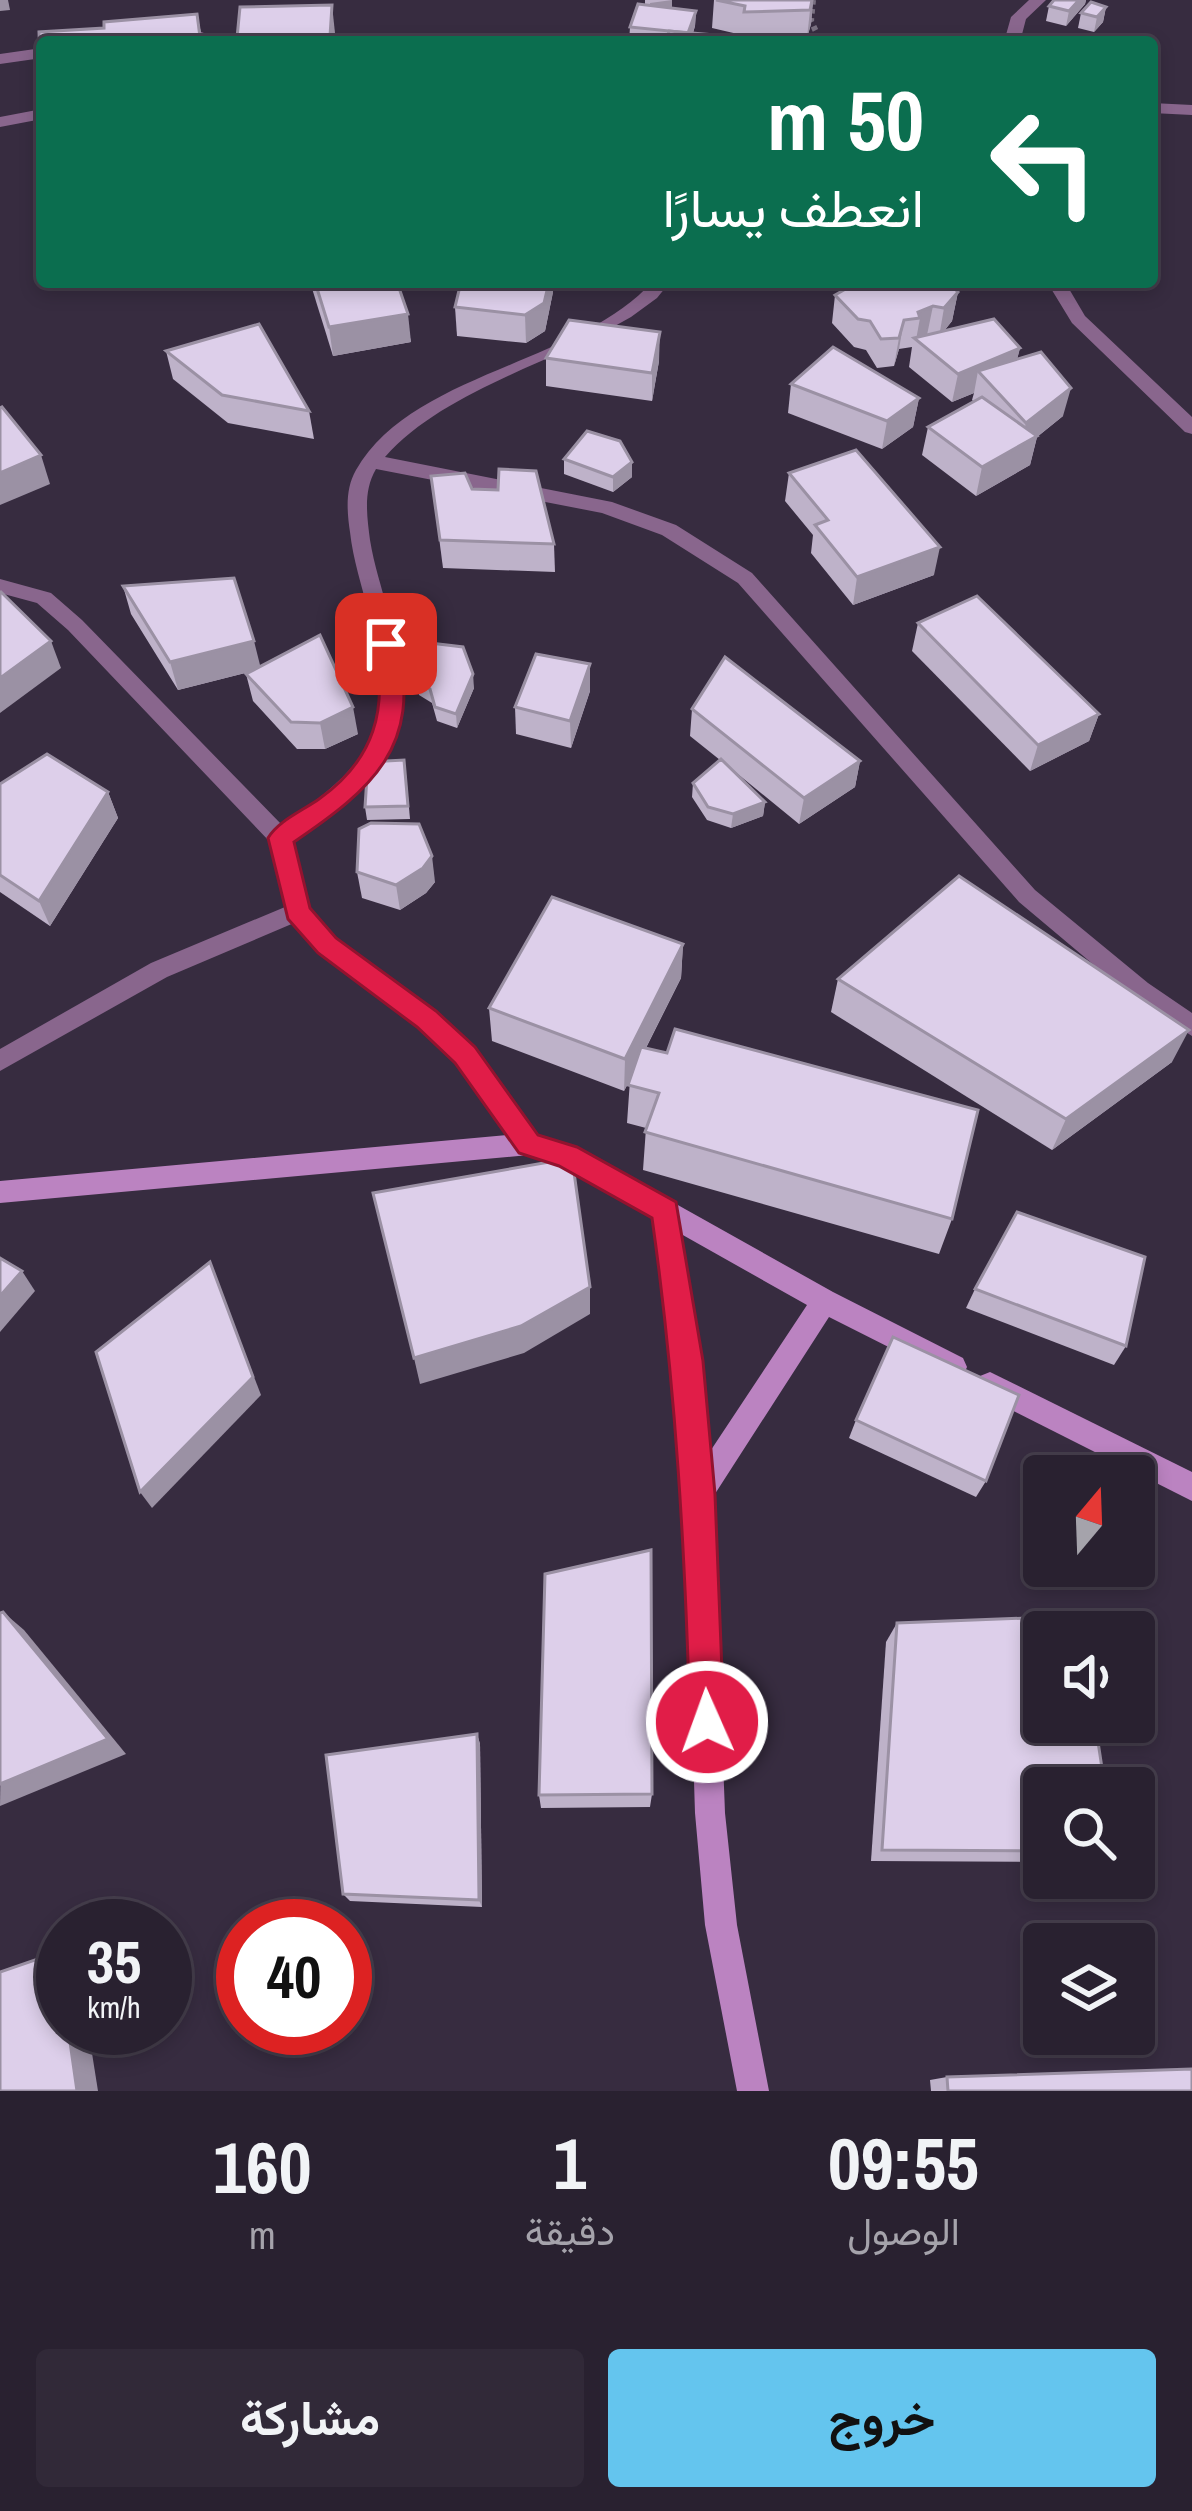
<!DOCTYPE html>
<html lang="ar">
<meta charset="utf-8">
<style>
body{margin:0;font-family:"Archivo Narrow",Vazirmatn,sans-serif;background:#312938;color:#f1f3f6;direction:rtl;height:100vh;display:flex;flex-direction:column;font-size:45px;white-space:nowrap}
*{box-sizing:border-box;margin:0}
p{font-size:39px;color:#a5a3ab}
.icon{flex:none;width:66px;height:66px;fill:none;stroke:currentColor;stroke-width:2;stroke-linecap:round;stroke-linejoin:round}
.map{position:relative;height:2091px;overflow:hidden;direction:ltr}
.sheet{display:flex;flex-direction:column;background:#292130;flex:1}
.sheet>*{flex:none}
.hud{position:absolute;left:36px;top:36px;width:1122px;height:252px;border-radius:12px;box-shadow:0 6px 18px #0003,0 0 0 3px #453e4c;direction:rtl;background:#0b6e4f;color:#fff;overflow:hidden}
.needle{width:78px;rotate:19deg}
.buttons{position:absolute;left:1023px;top:1455px;display:grid;gap:24px}
.buttons a{display:grid;place-items:center;width:132px;height:132px;border-radius:12px;background:#292130;box-shadow:0 6px 18px #0003,0 0 0 3px #453e4c;font-size:60px}
.speed{position:absolute;left:36px;top:1899px;display:flex;gap:24px;font-size:60px;font-weight:700;text-align:center}
.speed>*{display:grid;place-content:center;width:156px;height:156px;border-radius:50%;background:#292130;box-shadow:0 6px 18px #0003,0 0 0 3px #453e4c;line-height:1}
.speed small{font-size:30px;font-weight:400}
.speed .limit{border:18px solid #d22;background:#fff;color:#111}
.pin{position:absolute;display:grid;place-items:center;width:102px;height:102px;color:#fff;margin:-51px;border-radius:24px;box-shadow:0 6px 18px #0006}
.me{position:absolute;width:132px;margin:-66px;rotate:358deg;stroke-linejoin:round;filter:drop-shadow(0 0 9px #0008)}
.turn{display:flex;align-items:center;gap:42px;height:252px;padding:0 36px;font-size:54px}
.turn .icon{width:156px;height:156px;stroke-width:2.5}
.turn b{display:block;font-size:84px;line-height:102px}
.eta{display:flex;justify-content:space-evenly;align-items:center;height:204px;text-align:center}
.eta b{font-size:72px;font-weight:700;line-height:84px}
.button{display:flex;gap:24px;margin-top:auto;padding:24px 36px}
.button a{flex:1;height:138px;border-radius:12px;background:#64c5ee;color:#111;font-size:48px;font-weight:700;line-height:138px;text-align:center}
.button a+a{background:#312938;color:#f1f3f6}
.map>svg:first-child{display:block}
</style>
<div class="map">
<svg width="1192" height="2091" viewBox="0 0 1192 2091">
<rect width="100%" height="100%" fill="#372c40"/>
<g fill="none" stroke-linecap="round" stroke-linejoin="round">
<polyline stroke="#797081" stroke-width="6" stroke-dasharray="4.5 4.5" stroke-linecap="butt" points="813,0 811,21 821,42"/>
<g fill="#89668d" fill-rule="evenodd">
<polygon points="1029,0 1046,0 1026,19 1020,42 1004,42 1011,17"/>
<polygon points="194,29 226,42 193,39 118,42 126,37"/>
<polygon points="42,48 42,58 0,64 0,54"/>
<polygon points="1152,103 1192,105 1192,115 1152,113"/>
<polygon points="42,109 42,119 0,127 0,117"/>
<path d="M652 282H670L657 298 631 317C555 362 443 391 385 457L612 502 676 525 752 573 1035 890 1148 983 1192 1013V1036L1132 997 1019 902 738 583 662 535 602 513 376 469C363 491 367 516 370 540 374 565 382 588 388 612 420 734 391 772 292 841L308 908 335 938 434 1012 474 1048 538 1136 541 1144 538 1152 529 1155 520 1152C489 1108 461 1065 422 1030 380 992 331 966 294 923L167 977 0 1071V1049L151 963 285 907 270 842 68 630 37 603 0 593V579L51 593 82 620 282 825C376 760 397 727 368 612 362 585 353 560 350 532 347 512 345 489 356 470 412 372 579 364 652 282Z"/>
<polygon points="1047,282 1065,282 1085,316 1192,417 1192,434 1185,432 1072,323"/>
</g>
<g fill="#bb83c1" fill-rule="evenodd">
<path d="M529 1133 576 1148 833 1292 963 1358 967 1367 963 1376 954 1380 829 1317 713 1497 725 1813 737 1925 769 2091H737L705 1925 695 1813 685 1494 675 1361 653 1218 560 1165 529 1155 0 1203V1181ZM681 1234 807 1305 709 1453 701 1361Z"/>
<polygon points="990,1372 1192,1472 1192,1501 980,1394 977,1385 980,1376"/>
</g>
</g>
<g fill="#beb2c9">
<polygon points="645,0 672,0 672,8 696,11 695,26 693,33 738,42 629,42 630,27 645,5"/>
<polygon points="714,0 813,0 811,24 807,38 742,41 742,35 712,28"/>
<polygon points="1054,0 1086,0 1085,4 1066,26 1046,21 1049,6"/>
<polygon points="1106,7 1103,22 1094,32 1078,28 1081,13"/>
<polygon points="197,14 203,42 42,42 42,72 40,64 39,32 104,28 104,22"/>
<polygon points="335,33 335,42 238,42 237,38"/>
<polygon points="310,282 397,282 411,342 333,356"/>
<polygon points="553,292 545,331 526,343 457,336 455,307"/>
<polygon points="958,292 952,321 944,331 1020,348 1017,359 1063,416 1037,437 1030,465 976,496 922,455 928,427 974,402 972,400 974,393 952,402 909,367 912,347 899,349 894,366 877,368 866,350 854,347 832,323 835,295"/>
<polygon points="166,351 309,411 314,439 228,423 173,379"/>
<polygon points="546,358 659,361 652,401 546,386"/>
<polygon points="791,384 919,398 913,427 882,449 788,413"/>
<polygon points="564,459 632,462 632,477 613,492 564,474"/>
<polygon points="789,473 934,575 853,605 811,553 813,535 785,501"/>
<polygon points="431,476 472,489 554,544 555,572 443,568"/>
<polygon points="123,586 260,667 358,734 325,749 297,749 253,701 246,674 253,671 178,690 131,614"/>
<polygon points="918,623 1099,714 1089,741 1030,771 912,651"/>
<polygon points="590,664 590,691 571,748 516,734 515,707"/>
<polygon points="417,681 474,688 457,728 437,721 432,703 419,695"/>
<polygon points="692,709 860,761 855,787 799,824 728,766 765,802 763,816 731,828 707,820 692,797 693,783 720,760 690,736"/>
<polygon points="406,774 410,819 367,820 365,807"/>
<polygon points="0,784 108,792 118,818 50,926 0,892"/>
<polygon points="357,872 435,882 426,893 400,910 362,898"/>
<polygon points="683,944 681,978 646,1048 952,1219 939,1254 643,1170 646,1128 627,1123 630,1080 624,1091 492,1041 489,1008"/>
<polygon points="838,979 1172,1062 1052,1150 831,1012"/>
<polygon points="975,1289 1126,1346 1114,1365 966,1308"/>
<polygon points="856,1420 986,1481 976,1497 849,1438"/>
<polygon points="897,1623 1044,1788 1044,1862 871,1861 886,1642"/>
<polygon points="477,1734 480,1744 482,1907 350,1901 343,1894"/>
<polygon points="652,1794 650,1807 541,1808 539,1795"/>
<polygon points="947,2077 1192,2091 931,2091 930,2080"/>
</g>
<g fill="#9b91a4">
<polygon points="0,0 8,0 10,10 0,11"/>
<polygon points="672,0 672,14 649,18 650,3"/>
<polygon points="813,0 811,24 807,38 810,10"/>
<polygon points="1079,0 1086,0 1085,4 1066,26 1069,11"/>
<polygon points="332,5 335,33 335,42 331,42 330,36"/>
<polygon points="1106,7 1103,22 1094,32 1097,17"/>
<polygon points="696,11 695,26 690,42 688,34"/>
<polygon points="549,282 553,282 553,292 545,331 526,343 525,315"/>
<polygon points="958,292 952,321 939,337 944,308"/>
<polygon points="933,306 927,335 916,340 920,318 918,312"/>
<polygon points="408,314 411,342 333,356 329,327"/>
<polygon points="904,320 899,349 894,366 899,338"/>
<polygon points="660,332 659,361 652,401 652,373"/>
<polygon points="1020,348 1013,376 978,371 974,393 952,402 958,374"/>
<polygon points="1071,388 1063,416 1037,437 1030,465 976,496 982,467 1020,446 1026,423"/>
<polygon points="919,398 913,427 882,449 887,421"/>
<polygon points="41,455 50,484 0,505 0,473"/>
<polygon points="632,462 632,477 613,492 613,477"/>
<polygon points="940,547 934,575 853,605 857,577"/>
<polygon points="51,641 61,668 0,713 0,678"/>
<polygon points="254,641 261,669 178,690 170,662"/>
<polygon points="590,664 590,691 571,748 570,721"/>
<polygon points="473,674 474,688 457,728 456,714"/>
<polygon points="353,707 358,734 325,749 320,723"/>
<polygon points="1099,714 1089,741 1030,771 1038,745"/>
<polygon points="860,761 855,787 799,824 804,798"/>
<polygon points="108,792 118,818 50,926 39,901"/>
<polygon points="765,802 763,816 731,828 733,814"/>
<polygon points="432,856 435,882 426,893 400,910 396,885"/>
<polygon points="683,944 681,978 624,1091 625,1059"/>
<polygon points="1189,1030 1172,1062 1052,1150 1066,1119"/>
<polygon points="210,1262 261,1395 152,1508 140,1492"/>
<polygon points="22,1271 35,1291 0,1332 0,1296"/>
<polygon points="590,1287 590,1314 524,1353 420,1384 414,1358"/>
<polygon points="3,1612 24,1630 126,1754 0,1806"/>
<polygon points="477,1734 480,1744 482,1907 479,1900"/>
<polygon points="58,1952 63,1954 63,1991"/>
<polygon points="68,2028 88,2028 98,2091 77,2091"/>
</g>
<g fill="#ddcfea" stroke="#9b91a4" stroke-width="3">
<polygon points="716,0 812,0 810,10 744,12 745,6"/>
<polygon points="1054,0 1079,0 1069,11 1049,6"/>
<polygon points="1091,2 1106,7 1097,17 1081,13"/>
<polygon points="638,4 696,11 688,33 630,27"/>
<polygon points="332,5 330,36 237,38 240,7"/>
<polygon points="197,14 200,37 168,42 42,42 42,64 40,64 39,32 104,28 104,22"/>
<polygon points="669,31 739,37 738,42 666,42"/>
<polygon points="382,40 434,40 433,42 382,42"/>
<polygon points="315,282 397,282 408,314 329,327"/>
<polygon points="461,282 549,282 544,303 525,315 455,307"/>
<polygon points="858,282 948,282 958,292 944,308 933,306 918,312 920,318 904,320 899,338 881,339 870,321 858,319 835,295"/>
<polygon points="994,319 1020,348 958,374 914,338"/>
<polygon points="569,320 660,332 652,373 546,358"/>
<polygon points="259,324 309,411 222,395 166,351"/>
<polygon points="833,347 919,398 887,421 791,384"/>
<polygon points="1041,352 1071,388 1026,423 978,371"/>
<polygon points="982,397 1037,436 982,467 928,427"/>
<polygon points="2,407 41,455 0,473 0,408"/>
<polygon points="587,431 620,441 632,462 613,477 564,459"/>
<polygon points="856,450 940,547 857,577 815,525 828,520 789,473"/>
<polygon points="499,469 536,471 554,544 440,540 431,476 465,473 472,489 498,490"/>
<polygon points="234,578 254,641 170,662 123,586"/>
<polygon points="1,592 51,641 0,678 0,593"/>
<polygon points="977,596 1099,714 1038,745 918,623"/>
<polygon points="320,635 353,707 320,723 291,722 246,674"/>
<polygon points="430,643 463,647 473,674 456,714 435,707 430,689 417,681"/>
<polygon points="536,654 590,664 570,721 515,707"/>
<polygon points="725,657 860,761 804,798 692,709"/>
<polygon points="47,754 108,792 39,901 0,875 0,784"/>
<polygon points="721,759 765,802 733,814 708,807 693,783"/>
<polygon points="404,760 408,806 365,807 368,762"/>
<polygon points="371,823 419,824 432,856 423,868 396,885 357,872 359,829"/>
<polygon points="959,876 1189,1030 1066,1119 838,979"/>
<polygon points="552,897 683,944 625,1059 489,1008"/>
<polygon points="675,1029 978,1110 952,1219 645,1132 659,1093 628,1085 641,1047 667,1053"/>
<polygon points="572,1158 590,1287 521,1326 414,1358 373,1193"/>
<polygon points="1017,1212 1145,1257 1126,1346 975,1289"/>
<polygon points="0,1258 22,1271 0,1296"/>
<polygon points="210,1262 253,1377 140,1492 96,1352"/>
<polygon points="893,1337 1019,1395 986,1481 856,1420"/>
<polygon points="651,1550 652,1794 539,1795 545,1574"/>
<polygon points="3,1612 108,1739 0,1784 0,1613"/>
<polygon points="1080,1616 1082,1632 1044,1632 1044,1722 1095,1722 1105,1788 1044,1788 1044,1851 882,1850 897,1623"/>
<polygon points="477,1734 479,1900 343,1894 326,1755"/>
<polygon points="58,1952 63,1991 63,2028 68,2028 77,2091 0,2091 0,1972"/>
<polygon points="1192,2069 1192,2091 948,2091 947,2077"/>
</g>
<path fill="#e11d48" stroke="#92132f" stroke-width="3" d="M386 636 398 644C422 747 372 789 294 842L310 908 336 938 436 1011 475 1047 538 1135 577 1147 676 1202 703 1361 715 1494 724 1722 719 1734 707 1739 695 1734 690 1722C685 1552 676 1387 652 1218L559 1166 519 1153 455 1063 417 1027 318 953 288 919 268 838C278 821 302 811 319 799 374 760 389 709 374 644Z"/>
</svg>
<div class="buttons">
<a><svg class="needle" viewBox="-14 -14 28 28"><path d="M0-13l5 13h-10z" fill="#e53935"/><path d="M0 13l5-13h-10z" fill="#a5a3ab"/></svg></a>
<a><svg class="icon" aria-label="sound" viewBox="0 0 24 24"><path d="M4 9h4l5-4v14l-5-4H4zM17 9q2 3 0 6"/></svg></a>
<a><svg class="icon" aria-label="search" viewBox="0 0 24 24"><circle cx="10" cy="10" r="6"/><path d="M15 15l6 6"/></svg></a>
<a><svg class="icon" aria-label="layers" viewBox="0 0 24 24"><path d="M12 4l9 5-9 5-9-5zM3 14l9 5 9-5"/></svg></a>
</div>
<div class="speed"><div>35<small>km/h</small></div><div class="limit">40</div></div>
<div class="pin" style="left:386px;top:644px;background:#d93025"><svg class="icon" aria-label="arrive" viewBox="0 0 24 24"><path d="M6 21V4h12l-3 4 3 4H6"/></svg></div>
<svg class="me" style="left:707px;top:1722px" viewBox="-20 -20 40 40"><circle r="17" fill="#e11d48" stroke="#fff" stroke-width="3"/><path d="M0-11L8 9 0 5-8 9z" fill="#fff"/></svg>
<div class="hud">
<div class="turn"><svg class="icon" aria-label="left" viewBox="0 0 24 24"><path d="M17 20v-9H6M10 6l-5 5 5 5"/></svg><div><b>50 m</b>انعطف يسارًا</div></div>
</div>
</div>
<section class="sheet">
<div class="eta">
<div><b>09:55</b><p>الوصول</p></div>
<div><b>1</b><p>دقيقة</p></div>
<div><b>160</b><p>m</p></div>
</div>
<div class="button"><a>خروج</a><a>مشاركة</a></div>
</section>
